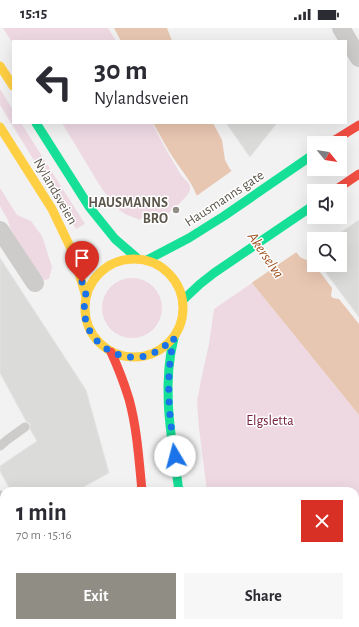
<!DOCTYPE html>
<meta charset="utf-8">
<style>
body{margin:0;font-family:"Alegreya Sans",sans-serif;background:#f7f7f7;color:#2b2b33;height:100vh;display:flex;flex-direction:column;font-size:15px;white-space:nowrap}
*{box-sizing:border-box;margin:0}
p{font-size:13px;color:#7c7c81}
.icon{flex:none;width:22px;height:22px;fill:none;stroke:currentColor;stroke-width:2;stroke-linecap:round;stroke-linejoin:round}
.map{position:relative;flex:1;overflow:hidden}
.sheet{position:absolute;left:0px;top:459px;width:359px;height:140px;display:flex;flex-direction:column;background:#fff;border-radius:12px 12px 0 0;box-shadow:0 4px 16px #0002}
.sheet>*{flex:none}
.hud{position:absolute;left:12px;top:12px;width:335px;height:84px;border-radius:0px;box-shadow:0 4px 16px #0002;background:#fff;color:#2b2b33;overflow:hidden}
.needle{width:26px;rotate:120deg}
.fabs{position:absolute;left:307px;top:108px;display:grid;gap:8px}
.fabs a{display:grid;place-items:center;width:40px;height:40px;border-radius:0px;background:#fff;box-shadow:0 4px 16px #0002;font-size:20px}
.pin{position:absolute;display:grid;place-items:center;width:34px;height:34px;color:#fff;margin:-41px -17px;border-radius:50% 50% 50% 0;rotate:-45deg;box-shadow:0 0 4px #0007}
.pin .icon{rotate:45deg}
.me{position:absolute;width:44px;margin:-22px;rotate:352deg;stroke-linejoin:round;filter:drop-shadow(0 0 3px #0008)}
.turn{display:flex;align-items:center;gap:14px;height:84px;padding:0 16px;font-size:18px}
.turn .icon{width:52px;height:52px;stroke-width:2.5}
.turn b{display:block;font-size:28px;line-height:34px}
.round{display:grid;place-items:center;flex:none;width:42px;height:42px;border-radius:0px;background:#f7f7f7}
.headline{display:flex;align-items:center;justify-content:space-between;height:68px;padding:0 16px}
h1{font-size:24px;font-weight:700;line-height:30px}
.cta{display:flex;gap:8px;margin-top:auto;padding:8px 16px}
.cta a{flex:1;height:46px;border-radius:0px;background:#908d85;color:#fff;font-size:16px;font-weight:700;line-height:46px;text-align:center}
.cta a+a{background:#f7f7f7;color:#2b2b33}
.status{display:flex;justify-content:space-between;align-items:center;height:28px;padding:0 20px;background:#fff;direction:ltr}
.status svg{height:11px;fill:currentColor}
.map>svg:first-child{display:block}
</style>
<div class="status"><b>15:15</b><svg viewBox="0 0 49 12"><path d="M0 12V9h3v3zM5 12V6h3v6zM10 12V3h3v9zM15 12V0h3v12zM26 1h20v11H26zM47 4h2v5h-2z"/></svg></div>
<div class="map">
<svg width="359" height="599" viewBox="0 0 359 599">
<rect width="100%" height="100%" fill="#f2f2f2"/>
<polygon fill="#e3e4e9" points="4,562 4,595 120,595 120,599 0,599 0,564"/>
<g fill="#eed9e3">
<polygon points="3,0 108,0 116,13 13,13 13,16"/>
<polygon points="0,61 13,82 13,95 21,95 85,196 76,201 0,77"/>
<path d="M62 95H152C161 113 171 130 181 147 184 151 192 156 190 162 188 170 166 187 160 193L141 190 140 192 125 186 118 181 102 161Z"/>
<polygon points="0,160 17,187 31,193 42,208 52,239 49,251 44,252 37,246 10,200 8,192 0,178"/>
<circle cx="132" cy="280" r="30"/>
<polygon points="252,255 359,387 359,599 225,599 224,595 355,595 355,463 207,463 199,400 197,374 201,352 209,316 214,281"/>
</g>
<g fill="#e8c7b2">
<polygon points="114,0 167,0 172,13 121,13"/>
<path d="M153 95H213L222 112 225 132 230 141 300 229 306 232 310 231 332 260 331 268 333 270 339 271 359 296V387L252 255 196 166C191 153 182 143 174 131 166 119 160 107 153 95Z"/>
</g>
<polygon fill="#f2f2f2" points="233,142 298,223 250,256 195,169"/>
<g fill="#dbdbda" stroke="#e4e4e4">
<polygon points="226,95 277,95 250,129"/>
<polygon points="359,192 359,289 320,237 340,237 340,211 331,211"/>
<polygon points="0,230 86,362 109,445 76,463 11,463 0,443 0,438 37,413 30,401 30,396 26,393 0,345"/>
</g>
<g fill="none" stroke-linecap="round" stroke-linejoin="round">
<g stroke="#cdccca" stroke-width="9">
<polyline points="0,418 7,412 25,399"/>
<polyline points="0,467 4,474"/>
</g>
<g stroke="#cdccca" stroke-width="18">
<polyline points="341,0 359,30"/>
<polyline points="0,202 35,255"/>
<polyline points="0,532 4,530"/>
</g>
<g stroke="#16e098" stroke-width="9">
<polyline points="36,95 90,180 115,211 137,230"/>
<polyline points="147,232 189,210 224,188 314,126"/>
<polyline points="183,272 200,256 214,245 314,177"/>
<path d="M174 310C161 360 172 413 179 463"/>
</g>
<g stroke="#ffcf43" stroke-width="9">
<polyline points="0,38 13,58"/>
<polyline points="0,99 52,181 73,225 86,269"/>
<circle cx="134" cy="280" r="49"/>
<polyline points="159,595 159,599"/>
<polyline points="196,595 196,599"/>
</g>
<g stroke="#f24e42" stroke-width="9">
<polyline points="330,115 359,97"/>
<polyline points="334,163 359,146"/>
<path d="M111 324C118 339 124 355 129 371 137 400 139 432 142 463"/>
</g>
</g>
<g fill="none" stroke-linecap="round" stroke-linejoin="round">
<path stroke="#1a73e8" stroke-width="7" stroke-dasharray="0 12.6" d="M82 254C83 259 86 264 86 269 86 273 84 277 84 282 85 285 85 290 86 294 93 318 121 334 145 328 157 325 165 318 174 310 165 351 169 386 175 428"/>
</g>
<circle fill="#908d85" stroke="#fff" stroke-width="1.5" cx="176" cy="182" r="4"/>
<g text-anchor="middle" stroke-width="3" stroke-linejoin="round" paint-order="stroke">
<g font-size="14" fill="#5c564b" stroke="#fff">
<text transform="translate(56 163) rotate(60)" y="5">Nylandsveien</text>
<text transform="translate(224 170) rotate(-33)" y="5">Hausmanns gate</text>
</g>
<g font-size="14" font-weight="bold" fill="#5c564b" stroke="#fff" text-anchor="end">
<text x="168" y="179">HAUSMANNS<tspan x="168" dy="16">BRO</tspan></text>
</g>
<g font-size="14" fill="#77223e" stroke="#fff">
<text x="270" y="397">Elgsletta</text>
</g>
<g font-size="15" font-style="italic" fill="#9e4e1d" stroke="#fff">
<text transform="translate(266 227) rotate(56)" y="5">Akerselva</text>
</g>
</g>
</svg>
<div class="fabs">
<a><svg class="needle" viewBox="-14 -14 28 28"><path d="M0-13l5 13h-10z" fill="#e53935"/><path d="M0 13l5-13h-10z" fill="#7c7c81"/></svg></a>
<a><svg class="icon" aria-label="sound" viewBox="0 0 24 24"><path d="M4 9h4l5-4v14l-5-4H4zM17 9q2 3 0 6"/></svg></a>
<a><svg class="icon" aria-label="search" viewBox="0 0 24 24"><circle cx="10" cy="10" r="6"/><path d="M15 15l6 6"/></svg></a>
</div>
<div class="pin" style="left:82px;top:254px;background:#d93025"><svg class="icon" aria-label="arrive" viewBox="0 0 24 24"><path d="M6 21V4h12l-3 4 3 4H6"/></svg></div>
<svg class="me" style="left:175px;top:428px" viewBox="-20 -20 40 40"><circle r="19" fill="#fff"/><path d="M0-13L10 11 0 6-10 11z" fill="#1a73e8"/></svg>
<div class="hud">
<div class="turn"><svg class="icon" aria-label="left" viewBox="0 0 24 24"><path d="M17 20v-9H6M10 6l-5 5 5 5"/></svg><div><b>30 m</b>Nylandsveien</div></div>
</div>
<section class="sheet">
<div class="headline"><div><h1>1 min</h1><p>70 m · 15:16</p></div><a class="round" style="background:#d93025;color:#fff"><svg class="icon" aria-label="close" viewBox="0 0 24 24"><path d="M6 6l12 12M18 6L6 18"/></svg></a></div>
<div class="cta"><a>Exit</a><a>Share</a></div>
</section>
</div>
